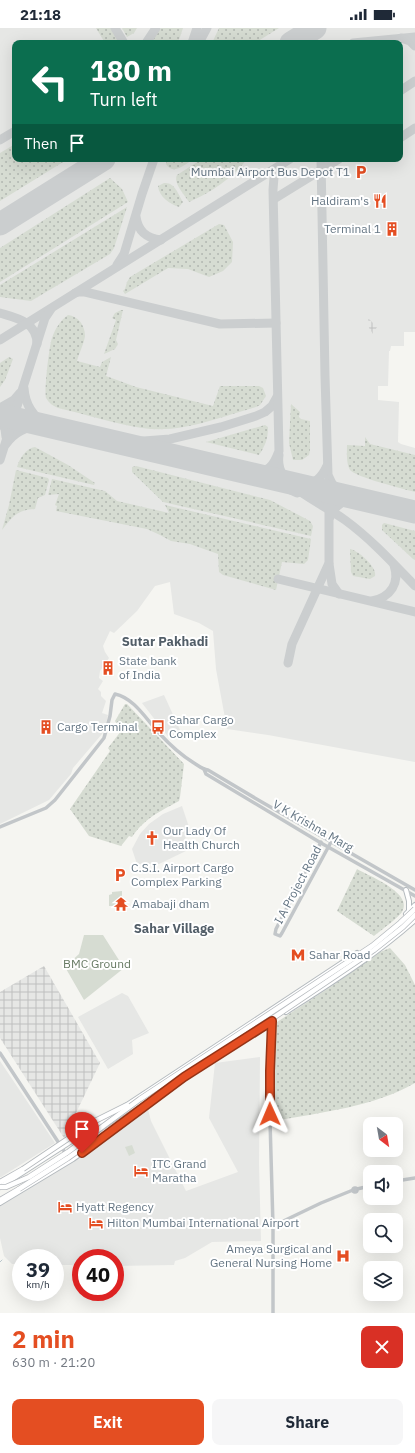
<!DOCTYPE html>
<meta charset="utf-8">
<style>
body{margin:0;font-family:"IBM Plex Sans",sans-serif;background:#f6f6f7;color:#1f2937;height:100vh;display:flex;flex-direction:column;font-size:15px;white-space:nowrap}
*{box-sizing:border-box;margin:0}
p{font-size:13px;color:#747a83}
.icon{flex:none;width:22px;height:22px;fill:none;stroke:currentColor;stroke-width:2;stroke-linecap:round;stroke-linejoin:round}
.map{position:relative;height:1285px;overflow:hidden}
.drawer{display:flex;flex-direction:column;background:#fff;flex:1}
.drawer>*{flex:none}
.banner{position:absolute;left:12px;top:12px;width:391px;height:122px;border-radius:8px;box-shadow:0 4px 16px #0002;background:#0b6e4f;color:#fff;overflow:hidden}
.needle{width:26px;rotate:149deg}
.tools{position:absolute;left:363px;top:1089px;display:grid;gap:8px}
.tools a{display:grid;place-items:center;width:40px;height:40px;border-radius:8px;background:#fff;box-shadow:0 4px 16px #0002;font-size:20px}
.speed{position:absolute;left:12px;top:1221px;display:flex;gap:8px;font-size:20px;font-weight:700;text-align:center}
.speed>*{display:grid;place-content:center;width:52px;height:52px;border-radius:50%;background:#fff;box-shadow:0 4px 16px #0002;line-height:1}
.speed small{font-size:10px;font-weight:400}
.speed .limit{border:6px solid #d22;background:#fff;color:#111}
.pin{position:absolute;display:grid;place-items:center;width:34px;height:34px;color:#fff;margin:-41px -17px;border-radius:50% 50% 50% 0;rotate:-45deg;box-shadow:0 0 4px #0007}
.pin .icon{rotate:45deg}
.me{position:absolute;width:44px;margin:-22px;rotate:359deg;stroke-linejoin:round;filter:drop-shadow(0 0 3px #0008)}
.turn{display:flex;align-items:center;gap:14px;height:84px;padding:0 12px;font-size:18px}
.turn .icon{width:52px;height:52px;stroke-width:2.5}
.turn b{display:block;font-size:28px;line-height:34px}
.then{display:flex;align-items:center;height:38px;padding:0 12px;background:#0003;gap:8px;font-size:15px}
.round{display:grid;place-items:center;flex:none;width:42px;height:42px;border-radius:8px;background:#f6f6f7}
.summary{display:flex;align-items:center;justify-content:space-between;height:68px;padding:0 12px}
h1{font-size:24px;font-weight:800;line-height:30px;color:#e44e22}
.button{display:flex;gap:8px;margin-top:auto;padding:8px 12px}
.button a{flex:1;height:46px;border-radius:8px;background:#e44e22;color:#fff;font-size:16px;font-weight:800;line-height:46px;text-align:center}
.button a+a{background:#f6f6f7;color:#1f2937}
.status{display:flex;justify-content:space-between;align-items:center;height:28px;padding:0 20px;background:#fff;direction:ltr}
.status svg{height:11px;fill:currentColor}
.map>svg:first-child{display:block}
</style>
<div class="status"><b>21:18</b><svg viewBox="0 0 49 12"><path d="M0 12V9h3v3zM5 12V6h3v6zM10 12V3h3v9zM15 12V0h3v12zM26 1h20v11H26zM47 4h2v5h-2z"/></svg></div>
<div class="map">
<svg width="415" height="1285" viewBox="0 0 415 1285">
<defs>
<pattern id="industrial-grid" width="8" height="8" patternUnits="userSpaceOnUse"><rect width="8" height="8" fill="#e6e7e5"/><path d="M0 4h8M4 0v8" fill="none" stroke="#bec0bf"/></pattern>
<pattern id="grass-dots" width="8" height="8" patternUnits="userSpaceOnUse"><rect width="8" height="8" fill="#d6dcd2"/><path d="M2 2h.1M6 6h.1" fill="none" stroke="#b1b7b0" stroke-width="1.8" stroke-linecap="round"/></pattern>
</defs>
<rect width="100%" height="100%" fill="#f5f5f1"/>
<g fill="#e6e7e5" fill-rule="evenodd">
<path d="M0 0H415V304H404V318H391L390 323H389L388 358H378V372L399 374 398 414 401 416 415 420V734L268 707 227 701 216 641 213 603 199 595 174 586 170 554 155 558 137 583 114 605 110 603 103 618 105 624 109 630 100 643 99 650 103 653 98 661 101 664V668L106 673 102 685 108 687 106 696 102 706 73 740 71 746 49 772 0 796ZM15 15H400V131H15Z"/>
<polygon points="164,667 180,702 170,711 142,675"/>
<polygon points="182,778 191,805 185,810 188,822 159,836 137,836 132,821 140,806 149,796 163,786"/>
<polygon points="122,965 128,968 149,1005 132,1012 133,1026 108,1041 78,989"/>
<polygon points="260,1029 259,1136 261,1213 212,1214 185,1230 175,1233 174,1237 115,1238 115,1230 81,1230 81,1239 71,1237 55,1237 55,1230 21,1230 21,1236 12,1236 4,1228 0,1210 0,1178 70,1135 148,1081 151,1093 186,1163 238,1144 209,1090 215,1035"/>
<polygon points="0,1033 55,1115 1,1149 0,1149"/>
</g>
<g fill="url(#industrial-grid)">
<polygon points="368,290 377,299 373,306 369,300"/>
<polygon points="44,938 100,1035 64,1110 0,1010 0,964"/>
</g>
<g fill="url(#grass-dots)">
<polygon points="96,0 113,0 121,14 105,15"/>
<polygon points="122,0 137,0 134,5 127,9"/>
<polygon points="161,0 183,0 178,15 150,15"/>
<polygon points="219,0 279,0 255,15 212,15"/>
<polygon points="15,116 15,131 68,131 0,173 0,125"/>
<path d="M167 131H194C185 136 174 148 166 136Z"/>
<path d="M202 131H247C233 150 210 165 189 174 184 166 173 155 177 147Z"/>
<polygon points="110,150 122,161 128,174 0,254 0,220"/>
<path d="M164 155C175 154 178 166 183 174L179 179C170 176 159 169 158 158Z"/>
<polygon points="127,179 114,220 110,226 31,273 0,269 0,257"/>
<polygon points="219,196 224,197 233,214 232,234 223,243 209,249 188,241 168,240 125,266 123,263 125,261 127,254 130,249"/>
<polygon points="121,282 123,282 116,312 118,316 115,321 104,326 116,292 112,290 115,285"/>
<path d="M68 287C78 288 85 297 85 308 84 316 79 325 77 333L100 339 102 334 111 329 106 348 136 359 213 378 220 358H259L263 360 266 368 260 377 256 379C220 389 181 406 142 400 115 396 85 386 58 380 53 378 49 375 46 370 44 364 49 318 52 310 55 301 60 293 68 287Z"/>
<polygon points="9,329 13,331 5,352 0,359 0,335"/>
<polygon points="291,376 300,384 299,389 301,391 310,393 310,422 309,427 302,432 293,432 289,415"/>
<path d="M265 397 268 399C268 411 265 418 259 427L206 414Z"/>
<path d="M365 409 370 416 374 417 415 427V464C404 461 355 449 350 442 346 435 347 424 347 417L365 418Z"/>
<path d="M35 419 68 437 95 455 94 457 17 439C19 431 26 420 35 419Z"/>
<polygon points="136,438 270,472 310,493 313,498 311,508 163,474 132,444 132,439"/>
<path d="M16 442 48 450 49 452 45 467 38 470 35 481C17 482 13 488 2 502L9 477Z"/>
<polygon points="52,451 105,463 117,473 169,485 165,477 311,511 308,532 304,536 282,534 276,562 223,547 219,544 218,526 190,516 171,513 160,507 147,501 56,483 57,478 55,477 59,466 48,467"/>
<polygon points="384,495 415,503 415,532 413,531 382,502 382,497"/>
<path d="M350 521C359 523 377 539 375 548L370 551 353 548 351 544Z"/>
<path d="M125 676H127L184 736 180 769 179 773C159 784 145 790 132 809L129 808 121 818 89 808 70 781 110 723 108 720 121 703 115 693Z"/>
<path d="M357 841C369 848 414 865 402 884 398 890 380 903 374 908L337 883Z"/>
<path d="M390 920 405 937 415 957V1055C373 1079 322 1084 275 1093L274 996 332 958 380 924Z"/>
</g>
<g fill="#d6dcd2">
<polygon points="122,863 122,870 124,871 124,874 118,874 118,878 109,878 109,867 112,866 112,864"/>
<polygon points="84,907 103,907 124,940 84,972 65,939 79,926"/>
<polygon points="132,1117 135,1125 129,1128 125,1119"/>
</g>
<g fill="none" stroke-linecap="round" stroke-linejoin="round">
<polyline stroke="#bbc7cc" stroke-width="1" points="0,1234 2,1232"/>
<g stroke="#cbcecf" stroke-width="9">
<polyline points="115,0 124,15"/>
<polyline points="401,10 410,13 415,18"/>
<polyline points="146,15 156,0"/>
<polyline points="192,15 197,0"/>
<polyline points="199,15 207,0"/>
<polyline points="353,15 415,9"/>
<polyline points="400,63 415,53"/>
<polyline points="400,110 415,100"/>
<polyline points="0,112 15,103"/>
<path d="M321 131 325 348 328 447C332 457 336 463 346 468"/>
<polyline points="94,137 107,131"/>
<polyline points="274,171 339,131"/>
<path d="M136 189C138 203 146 210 161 212"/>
<polyline points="117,237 124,226 142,166 154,131"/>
<polyline points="75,265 79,264 85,264 220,296 276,295"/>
<path d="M0 285C17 290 37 294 37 316"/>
<polyline points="0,312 290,131"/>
<path d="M24 360C25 377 33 389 48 398"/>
<polyline points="0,380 14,372 20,365"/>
<polyline points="0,392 5,401 6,409"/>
<polyline points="118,415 170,411 221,399 256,388 265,384 272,378 277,369"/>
<path d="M6 416C17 401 31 396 49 399"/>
<path d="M279 427C278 434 279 441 283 447 298 467 326 478 345 492 371 511 393 535 415 558"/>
<polyline points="0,432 45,290 51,281"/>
<path d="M252 446C269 443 273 439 279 423L273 162 274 149 280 138"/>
<polyline points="252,446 274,454 297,465"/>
<path d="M303 458C316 454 321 451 327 438"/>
<polyline points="316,461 324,468 328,475"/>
<path d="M330 489C334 478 342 473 353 470"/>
<polyline points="329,536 332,556 339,566"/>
<polyline points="278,551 415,584"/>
<path d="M372 573C391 569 400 555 394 537"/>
<polyline points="288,635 292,616 329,535 329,464"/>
</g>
<g stroke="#cbcecf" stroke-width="23">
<polyline points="291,15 315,0"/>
<polyline points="0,196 104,131"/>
<polyline points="0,387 415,484"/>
</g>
<defs>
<g id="secondary">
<polyline points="406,862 409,873 409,883"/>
<polyline points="406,886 415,877"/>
<path d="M286 984C331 955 376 927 415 892"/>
<polyline points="124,1079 357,925"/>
<polyline points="0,1159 115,1085"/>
<polyline points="0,1175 73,1131 149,1076"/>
</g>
<g id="primary">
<polyline points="0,1154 23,1141"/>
<polyline points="0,1172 19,1161"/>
</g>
</defs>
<use href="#secondary" stroke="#b4babe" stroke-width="6"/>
<use href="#primary" stroke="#b5b9bd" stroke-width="6"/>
<g stroke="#c2c6c9" stroke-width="3.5">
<polyline points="204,741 206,746 321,815 415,868"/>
<path d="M0 799 46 780 55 772 104 710 110 688 112 672 115 666C134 670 146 691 159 705 169 716 181 727 194 735 199 738 202 741 208 742L260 773 415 862"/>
<polyline points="321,814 276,901 275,906 280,908 282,905 331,814"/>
<polyline points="271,990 269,1057 273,1198 273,1285"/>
<polyline points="0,1025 66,1126"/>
<polyline points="396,1153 415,1150"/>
<circle cx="355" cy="1162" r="2"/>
<polyline points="357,1161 370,1158"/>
<polyline points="273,1198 321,1175 353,1162"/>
</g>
<use href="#secondary" stroke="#fff" stroke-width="4"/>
<use href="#primary" stroke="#fff" stroke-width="4.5"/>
<defs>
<g id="primary-bridge">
<polyline points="23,1141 93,1094 127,1077"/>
<polyline points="0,1159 6,1159 29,1149 68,1124 140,1071 372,918 400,895 415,881"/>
<polyline points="19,1161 68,1130 126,1089 374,922 403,899 415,887"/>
</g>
</defs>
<use href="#primary-bridge" stroke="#b5b9bd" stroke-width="6" stroke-linecap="butt"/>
<use href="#primary-bridge" stroke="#fff" stroke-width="4.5"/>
</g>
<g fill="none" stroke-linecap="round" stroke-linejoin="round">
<defs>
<polyline id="route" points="82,1125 184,1049 272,993 270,1043 270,1086"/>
</defs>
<use href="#route" stroke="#943316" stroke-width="10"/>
<use href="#route" stroke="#e44e22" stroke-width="7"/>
</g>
<defs>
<symbol id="parking-bare" viewBox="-9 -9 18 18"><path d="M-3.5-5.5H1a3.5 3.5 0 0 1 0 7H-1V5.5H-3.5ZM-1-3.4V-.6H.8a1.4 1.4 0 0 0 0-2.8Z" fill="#e44e22" stroke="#fff" stroke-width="2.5" paint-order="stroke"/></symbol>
<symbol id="restaurant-bare" viewBox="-9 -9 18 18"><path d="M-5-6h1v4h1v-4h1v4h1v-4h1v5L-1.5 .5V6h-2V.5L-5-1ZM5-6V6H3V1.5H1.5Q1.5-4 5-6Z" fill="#e44e22" stroke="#fff" stroke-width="2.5" paint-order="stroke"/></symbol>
<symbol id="building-bare" viewBox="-9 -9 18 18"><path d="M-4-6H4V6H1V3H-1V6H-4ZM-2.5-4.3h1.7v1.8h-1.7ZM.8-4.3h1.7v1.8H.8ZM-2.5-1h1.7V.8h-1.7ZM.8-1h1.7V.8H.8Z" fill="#e44e22" stroke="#fff" stroke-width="2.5" paint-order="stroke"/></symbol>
<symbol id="bus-bare" viewBox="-9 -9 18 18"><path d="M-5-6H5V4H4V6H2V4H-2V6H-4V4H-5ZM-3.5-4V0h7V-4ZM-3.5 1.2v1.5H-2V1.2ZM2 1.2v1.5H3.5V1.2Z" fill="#e44e22" stroke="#fff" stroke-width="2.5" paint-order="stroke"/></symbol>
<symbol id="church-bare" viewBox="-9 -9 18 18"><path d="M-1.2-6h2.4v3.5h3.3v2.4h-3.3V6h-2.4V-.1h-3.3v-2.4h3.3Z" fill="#e44e22" stroke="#fff" stroke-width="2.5" paint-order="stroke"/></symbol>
<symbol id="temple-bare" viewBox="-9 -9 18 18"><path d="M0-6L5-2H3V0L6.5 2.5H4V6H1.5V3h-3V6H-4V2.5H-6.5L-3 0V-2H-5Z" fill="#e44e22" stroke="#fff" stroke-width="2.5" paint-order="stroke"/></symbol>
<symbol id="metro-bare" viewBox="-9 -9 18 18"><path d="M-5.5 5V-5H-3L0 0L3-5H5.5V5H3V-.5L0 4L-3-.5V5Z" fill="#e44e22" stroke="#fff" stroke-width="2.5" paint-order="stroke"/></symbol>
<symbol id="hotel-bare" viewBox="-9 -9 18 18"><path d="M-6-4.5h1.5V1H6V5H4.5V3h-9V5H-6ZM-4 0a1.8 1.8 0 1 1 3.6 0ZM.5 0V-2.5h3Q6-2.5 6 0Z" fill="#e44e22" stroke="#fff" stroke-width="2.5" paint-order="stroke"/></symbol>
<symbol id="hospital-bare" viewBox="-9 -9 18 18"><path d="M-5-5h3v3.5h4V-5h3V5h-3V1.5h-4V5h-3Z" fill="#e44e22" stroke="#fff" stroke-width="2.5" paint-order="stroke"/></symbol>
</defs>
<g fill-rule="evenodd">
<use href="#parking-bare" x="351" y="134" width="20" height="20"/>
<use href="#restaurant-bare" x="370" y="163" width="20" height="20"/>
<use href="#building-bare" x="382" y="191" width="20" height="20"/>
<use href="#building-bare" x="98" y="630" width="20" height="20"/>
<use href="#building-bare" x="36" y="689" width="20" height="20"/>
<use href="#bus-bare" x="148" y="689" width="20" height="20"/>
<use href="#church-bare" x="142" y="800" width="20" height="20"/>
<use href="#parking-bare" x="110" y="837" width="20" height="20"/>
<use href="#temple-bare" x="111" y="866" width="20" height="20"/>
<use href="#metro-bare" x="288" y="917" width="20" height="20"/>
<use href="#hotel-bare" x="131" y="1133" width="20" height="20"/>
<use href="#hotel-bare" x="55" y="1169" width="20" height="20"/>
<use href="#hotel-bare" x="86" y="1185" width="20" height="20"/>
<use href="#hospital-bare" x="333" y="1218" width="20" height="20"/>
</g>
<g text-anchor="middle" stroke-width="4" stroke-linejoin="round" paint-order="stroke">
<g font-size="12" fill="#647583" stroke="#fff" text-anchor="start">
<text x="350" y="148" text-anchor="end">Mumbai Airport Bus Depot T1</text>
<text x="369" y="177" text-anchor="end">Haldiram's</text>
<text x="381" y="205" text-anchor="end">Terminal 1</text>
<text x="119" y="637">State bank<tspan x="119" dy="14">of India</tspan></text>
<text x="169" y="696">Sahar Cargo<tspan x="169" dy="14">Complex</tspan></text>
<text x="57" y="703">Cargo Terminal</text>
<text x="163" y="807">Our Lady Of<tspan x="163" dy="14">Health Church</tspan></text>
<text x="131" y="844">C.S.I. Airport Cargo<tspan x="131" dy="14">Complex Parking</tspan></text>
<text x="132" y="880">Amabaji dham</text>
<text x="309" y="931">Sahar Road</text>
<text x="152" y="1140">ITC Grand<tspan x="152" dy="14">Maratha</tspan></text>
<text x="76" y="1183">Hyatt Regency</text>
<text x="107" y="1199">Hilton Mumbai International Airport</text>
<text x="332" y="1225" text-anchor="end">Ameya Surgical and<tspan x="332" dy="14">General Nursing Home</tspan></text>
</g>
<g font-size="12" fill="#647583" stroke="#fff">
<text transform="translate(313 798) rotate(30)" y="4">V K Krishna Marg</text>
<text transform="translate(298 857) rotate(-62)" y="4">I A Project Road</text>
</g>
<g font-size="12" fill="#677a63" stroke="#fff">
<text x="97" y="940">BMC Ground</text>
</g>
<g font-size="13" font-weight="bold" fill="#525e68" stroke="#fff">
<text x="165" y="618">Sutar Pakhadi</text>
<text x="174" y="905">Sahar Village</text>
</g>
</g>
</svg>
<div class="tools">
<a><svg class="needle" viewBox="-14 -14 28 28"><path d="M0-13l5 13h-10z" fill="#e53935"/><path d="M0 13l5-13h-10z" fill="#747a83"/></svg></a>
<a><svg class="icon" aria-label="sound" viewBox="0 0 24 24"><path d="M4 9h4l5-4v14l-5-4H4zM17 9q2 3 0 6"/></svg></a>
<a><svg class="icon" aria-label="search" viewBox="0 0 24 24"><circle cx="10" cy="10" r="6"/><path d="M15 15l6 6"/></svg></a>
<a><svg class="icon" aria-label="layers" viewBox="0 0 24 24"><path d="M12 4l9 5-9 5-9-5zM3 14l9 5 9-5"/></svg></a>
</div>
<div class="speed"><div>39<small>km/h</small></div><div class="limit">40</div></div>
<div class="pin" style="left:82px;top:1125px;background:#d93025"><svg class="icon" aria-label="arrive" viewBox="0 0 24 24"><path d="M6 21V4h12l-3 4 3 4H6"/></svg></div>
<svg class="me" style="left:270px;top:1086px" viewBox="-20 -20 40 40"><path d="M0-17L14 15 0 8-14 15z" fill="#e44e22" stroke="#fff" stroke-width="4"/></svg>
<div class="banner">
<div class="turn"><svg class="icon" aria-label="left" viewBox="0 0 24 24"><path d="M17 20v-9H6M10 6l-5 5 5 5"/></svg><div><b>180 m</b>Turn left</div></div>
<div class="then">Then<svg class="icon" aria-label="arrive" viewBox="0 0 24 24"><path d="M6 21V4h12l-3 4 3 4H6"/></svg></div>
</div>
</div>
<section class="drawer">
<div class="summary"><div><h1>2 min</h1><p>630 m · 21:20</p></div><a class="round" style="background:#d93025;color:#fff"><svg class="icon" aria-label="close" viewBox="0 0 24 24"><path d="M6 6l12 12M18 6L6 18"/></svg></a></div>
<div class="button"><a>Exit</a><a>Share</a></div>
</section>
